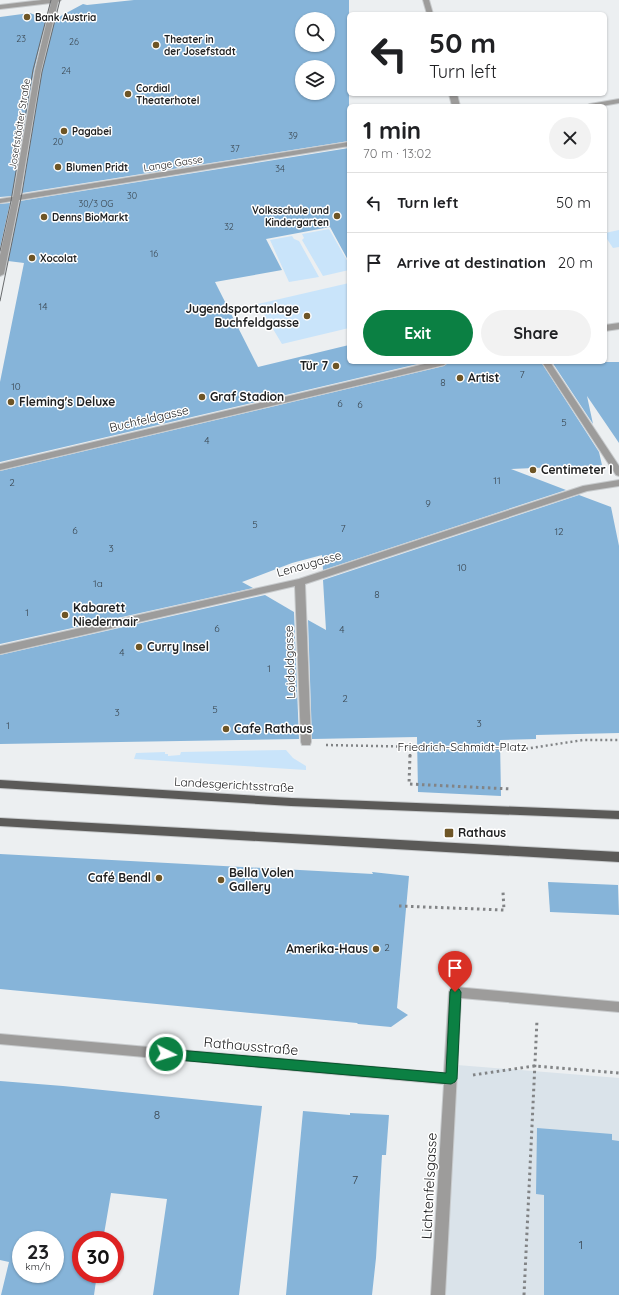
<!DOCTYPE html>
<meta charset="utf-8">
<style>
body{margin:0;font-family:Quicksand,sans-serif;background:#f2f2f2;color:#202124;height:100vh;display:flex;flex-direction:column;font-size:15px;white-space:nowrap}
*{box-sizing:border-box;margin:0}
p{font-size:13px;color:#757577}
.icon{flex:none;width:22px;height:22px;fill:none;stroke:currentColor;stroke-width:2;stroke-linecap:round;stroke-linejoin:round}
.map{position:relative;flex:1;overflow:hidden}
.details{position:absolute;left:347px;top:104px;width:260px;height:260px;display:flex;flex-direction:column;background:#fff;border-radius:6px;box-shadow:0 1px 3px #0004}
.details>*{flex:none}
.top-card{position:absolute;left:347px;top:12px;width:260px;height:84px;border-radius:6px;box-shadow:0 1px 3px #0004;background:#fff;color:#202124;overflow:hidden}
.tools{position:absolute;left:295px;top:12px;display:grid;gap:8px}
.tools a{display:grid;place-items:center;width:40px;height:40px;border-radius:50%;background:#fff;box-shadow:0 1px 3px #0004;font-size:20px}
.speed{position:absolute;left:12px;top:1231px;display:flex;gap:8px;font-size:20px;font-weight:700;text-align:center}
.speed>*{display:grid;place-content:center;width:52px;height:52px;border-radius:50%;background:#fff;box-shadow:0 1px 3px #0004;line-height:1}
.speed small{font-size:10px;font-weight:400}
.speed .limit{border:6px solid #d22;background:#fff;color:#111}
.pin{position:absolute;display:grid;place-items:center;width:34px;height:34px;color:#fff;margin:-41px -17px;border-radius:50% 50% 50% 0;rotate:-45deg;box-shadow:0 0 4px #0007}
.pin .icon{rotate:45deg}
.me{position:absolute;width:44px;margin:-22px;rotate:95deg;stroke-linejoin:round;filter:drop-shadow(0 0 3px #0008)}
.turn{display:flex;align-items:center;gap:14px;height:84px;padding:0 16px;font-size:18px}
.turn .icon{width:52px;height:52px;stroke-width:2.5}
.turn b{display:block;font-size:28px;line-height:34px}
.round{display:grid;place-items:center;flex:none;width:42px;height:42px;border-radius:21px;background:#f2f2f2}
.summary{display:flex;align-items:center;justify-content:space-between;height:68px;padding:0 16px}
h1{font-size:24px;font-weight:700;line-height:30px}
.button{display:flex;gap:8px;margin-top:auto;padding:8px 16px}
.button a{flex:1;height:46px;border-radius:24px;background:#0b8043;color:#fff;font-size:16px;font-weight:700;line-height:46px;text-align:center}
.button a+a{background:#f2f2f2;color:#202124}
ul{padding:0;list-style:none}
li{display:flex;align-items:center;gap:12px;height:60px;padding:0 16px;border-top:1px solid #e0e0e0}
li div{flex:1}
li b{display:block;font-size:15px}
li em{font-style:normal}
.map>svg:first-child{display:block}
</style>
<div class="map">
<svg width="619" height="1295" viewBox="0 0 619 1295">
<rect width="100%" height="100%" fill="#eceff1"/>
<polygon fill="#dae3ea" points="457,1065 619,1078 619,1295 440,1295"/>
<g fill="#c9e4fa">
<polygon points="329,229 349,264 349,270 323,276 302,240 304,238 302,234"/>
<polygon points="619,230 619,247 613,248 605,236 605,233"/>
<polygon points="292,236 294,239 299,241 319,277 289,282 270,240"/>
<polygon points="349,283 349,328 282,344 258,304"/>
<polygon points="286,750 293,758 306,766 306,770 134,759 136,753 165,752 165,754 168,754 168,756 180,755 181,752"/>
</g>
<g fill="#86b4d9" fill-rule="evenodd">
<path d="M134 0H349V141L22 193 42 71 55 19 83 4 87 5ZM302 19H328V45H302ZM302 67H328V93H302Z"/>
<polygon points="30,13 46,19 34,71 12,196 0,197 0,17"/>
<polygon points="349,148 349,262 330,227 266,239 282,270 215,282 258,367 349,345 349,362 426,362 0,462 0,382 24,263 8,261 20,201"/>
<polygon points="10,203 0,248 0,204"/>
<polygon points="449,362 541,362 599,452 602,465 511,469 566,490 323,570 322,555 292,563 242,582 253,588 0,644 0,471 444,366"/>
<polygon points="552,362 619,362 619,443 587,396 593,424"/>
<polygon points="579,495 611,507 619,546 619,733 536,735 536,739 500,740 501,796 418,792 417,737 312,739 308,620 326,630 323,580"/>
<polygon points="265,595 294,612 299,739 0,744 0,655"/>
<polygon points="0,854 373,874 372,872 409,876 397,1008 408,1015 391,1027 358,1024 357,1023 0,989"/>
<polygon points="548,882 618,885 619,915 550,912"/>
<path d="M0 1081 63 1086 262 1106 239 1295H153L167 1199 111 1193 103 1240H81V1274H97L94 1295H1L9 1262 0 1260ZM21 1240H55V1274H21Z"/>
<polygon points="303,1111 350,1115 350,1113 389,1115 386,1155 382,1155 376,1258 372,1295 286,1295"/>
<polygon points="537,1128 612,1134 612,1140 619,1141 619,1295 544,1295 544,1195 536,1194"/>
</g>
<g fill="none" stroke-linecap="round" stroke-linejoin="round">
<defs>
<g id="minor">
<polygon points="42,0 61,0 58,2 41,71 20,195 349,142 349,146 19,200 4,274 0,276 0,255 12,201 0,203 0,199 13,197 35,71 51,3 0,9 0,5"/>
<polygon points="423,0 429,0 433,14 427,14"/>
<polygon points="449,94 457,94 460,106 452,106"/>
<polygon points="619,99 619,103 602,106 586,106 590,104"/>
<polygon points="619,323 619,329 605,331 605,325"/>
<polygon points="433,362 448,362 444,365 0,470 0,464"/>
<polygon points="542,362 550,362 619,466 619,476 616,475"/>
<polygon points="619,480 619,486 587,491 305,584 311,742 310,745 302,745 301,742 295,586 0,654 0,646 299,579 583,486"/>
<polygon points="455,987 619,1002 619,1012 461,998 445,1295 431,1295 444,1084 0,1044 0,1034 444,1073 449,992 451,988"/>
</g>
<g id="major">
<polygon points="0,780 291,798 619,811 619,819 291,806 0,788"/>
<polygon points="0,818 619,852 619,862 0,826"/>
</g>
</defs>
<use href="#minor" stroke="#c7cacc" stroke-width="2"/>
<use href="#major" stroke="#c7cacc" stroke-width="2"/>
<g stroke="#828486" stroke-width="2.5" stroke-dasharray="2 3" stroke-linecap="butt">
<polyline points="326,745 524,749 583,740 619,740"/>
<polyline points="410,756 410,747"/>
</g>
<g stroke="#828486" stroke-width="3" stroke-dasharray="2.5 3.5" stroke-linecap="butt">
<polyline points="410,755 409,784 511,789"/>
<polyline points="399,906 504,910 503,892"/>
<polyline points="473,1075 534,1066 619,1073"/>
<polyline points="524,1295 537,1020"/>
</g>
<use href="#minor" fill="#9d9c9b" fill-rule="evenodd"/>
<use href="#major" fill="#5b5a58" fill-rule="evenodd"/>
<g stroke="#686a6c" stroke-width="1">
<polyline points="0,251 11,201 33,70 51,0"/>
<polyline points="0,301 22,193 42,72 60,0"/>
</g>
</g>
<polygon fill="#0b8043" stroke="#07532c" points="455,988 459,989 461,992 457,1079 455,1082 451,1084 166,1059 162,1057 160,1054 162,1050 166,1049 446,1073 450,992 451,989"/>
<g fill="#6e5526" stroke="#fff" stroke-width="1.5">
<circle cx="27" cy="17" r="4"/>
<circle cx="156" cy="45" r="4"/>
<circle cx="128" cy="94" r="4"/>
<circle cx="64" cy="131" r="4"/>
<circle cx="58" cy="167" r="4"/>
<circle cx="337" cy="216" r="4"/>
<circle cx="44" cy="217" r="4"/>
<circle cx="32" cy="258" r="4"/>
<circle cx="307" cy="316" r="4"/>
<circle cx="336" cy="366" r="4"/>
<circle cx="460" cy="378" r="4"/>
<circle cx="202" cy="397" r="4"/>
<circle cx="11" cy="402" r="4"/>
<circle cx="533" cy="470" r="4"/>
<circle cx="65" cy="615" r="4"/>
<circle cx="139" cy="647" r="4"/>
<circle cx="226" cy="729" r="4"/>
<rect x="444" y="828" width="10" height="10" rx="2"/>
<circle cx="159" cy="878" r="4"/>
<circle cx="221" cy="880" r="4"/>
<circle cx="376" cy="949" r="4"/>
</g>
<g text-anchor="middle" stroke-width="3" stroke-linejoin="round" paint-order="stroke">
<g font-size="9" fill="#3a4650">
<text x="21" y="42">23</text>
<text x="74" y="45">26</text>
<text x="66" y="74">24</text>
<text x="293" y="139">39</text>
<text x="58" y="145">20</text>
<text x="235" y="152">37</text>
<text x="280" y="172">34</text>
<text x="132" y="199">30</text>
<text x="96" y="207">30/3 OG</text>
<text x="229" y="230">32</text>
<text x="154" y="257">16</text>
</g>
<g font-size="10" font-weight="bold" fill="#202122" stroke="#fff" text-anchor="start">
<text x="35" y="21">Bank Austria</text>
<text x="164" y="43">Theater in<tspan x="164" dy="12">der Josefstadt</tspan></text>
<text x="136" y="92">Cordial<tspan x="136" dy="12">Theaterhotel</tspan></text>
<text x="72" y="135">Pagabei</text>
<text x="66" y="171">Blumen Pridt</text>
<text x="329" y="214" text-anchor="end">Volksschule und<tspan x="329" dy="12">Kindergarten</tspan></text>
<text x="52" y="221">Denns BioMarkt</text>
<text x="40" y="262">Xocolat</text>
</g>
<g font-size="10" fill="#202122" stroke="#fff">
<text transform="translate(19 124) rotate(-81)" y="4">Josefstädter Straße</text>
<text transform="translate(173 163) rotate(-9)" y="4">Lange Gasse</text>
</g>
<g font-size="10" fill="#3a4650">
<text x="43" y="310">14</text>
<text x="522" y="378">7</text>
<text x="443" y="386">8</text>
<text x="16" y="390">10</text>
<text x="340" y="407">6</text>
<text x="360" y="408">6</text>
<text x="564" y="426">5</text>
<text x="207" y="444">4</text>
<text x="497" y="484">11</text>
<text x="12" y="486">2</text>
<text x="428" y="507">9</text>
<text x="255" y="528">5</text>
<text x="343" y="532">7</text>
<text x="75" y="534">6</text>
<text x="559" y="535">12</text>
<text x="111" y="552">3</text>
<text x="462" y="571">10</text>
<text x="98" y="587">1a</text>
<text x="377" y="598">8</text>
<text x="27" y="616">1</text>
<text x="217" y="632">6</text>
<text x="342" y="633">4</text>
<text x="122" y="656">4</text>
<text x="269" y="672">1</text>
<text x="345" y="702">2</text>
<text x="215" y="713">5</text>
<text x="117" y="716">3</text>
<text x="479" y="727">3</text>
<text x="8" y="729">1</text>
<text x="387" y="951">2</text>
</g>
<g font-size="12" font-weight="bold" fill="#202122" stroke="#fff" text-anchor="start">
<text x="299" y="313" text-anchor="end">Jugendsportanlage<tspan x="299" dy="14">Buchfeldgasse</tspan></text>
<text x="328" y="370" text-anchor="end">Tür 7</text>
<text x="468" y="382">Artist</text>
<text x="210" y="401">Graf Stadion</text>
<text x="19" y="406">Fleming's Deluxe</text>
<text x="541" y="474">Centimeter I</text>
<text x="73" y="612">Kabarett<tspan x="73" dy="14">Niedermair</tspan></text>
<text x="147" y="651">Curry Insel</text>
<text x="234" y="733">Cafe Rathaus</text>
<text x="458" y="837">Rathaus</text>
<text x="229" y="877">Bella Volen<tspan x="229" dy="14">Gallery</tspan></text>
<text x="151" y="882" text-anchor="end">Café Bendl</text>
<text x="368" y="953" text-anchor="end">Amerika-Haus</text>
</g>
<g font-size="12" fill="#202122" stroke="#fff">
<text transform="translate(149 419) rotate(-13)" y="4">Buchfeldgasse</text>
<text transform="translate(309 564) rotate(-16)" y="4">Lenaugasse</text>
<text transform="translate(290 662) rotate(-92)" y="4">Loidoldgasse</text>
<text x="462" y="751">Friedrich-Schmidt-Platz</text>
<text transform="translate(234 785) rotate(3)" y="4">Landesgerichtsstraße</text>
</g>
<g font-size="12" fill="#3a4650">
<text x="157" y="1119">8</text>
<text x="355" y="1184">7</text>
<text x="581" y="1249">1</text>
</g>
<g font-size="14" fill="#202122" stroke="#fff">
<text transform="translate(251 1046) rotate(5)" y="5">Rathausstraße</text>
<text transform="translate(429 1186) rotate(-87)" y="5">Lichtenfelsgasse</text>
</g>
</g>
</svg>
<div class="tools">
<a><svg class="icon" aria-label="search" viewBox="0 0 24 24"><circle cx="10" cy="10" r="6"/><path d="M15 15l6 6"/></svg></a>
<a><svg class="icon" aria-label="layers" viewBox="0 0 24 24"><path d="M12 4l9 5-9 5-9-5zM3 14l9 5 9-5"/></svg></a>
</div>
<div class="speed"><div>23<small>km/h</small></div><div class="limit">30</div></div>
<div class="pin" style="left:455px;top:992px;background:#d93025"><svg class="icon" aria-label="arrive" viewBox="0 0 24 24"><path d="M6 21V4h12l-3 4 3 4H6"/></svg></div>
<svg class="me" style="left:166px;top:1054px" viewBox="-20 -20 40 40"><circle r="17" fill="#0b8043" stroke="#fff" stroke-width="3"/><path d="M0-11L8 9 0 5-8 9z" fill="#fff"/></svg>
<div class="top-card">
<div class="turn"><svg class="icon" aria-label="left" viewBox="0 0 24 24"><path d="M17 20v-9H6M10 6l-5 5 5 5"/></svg><div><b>50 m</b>Turn left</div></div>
</div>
<section class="details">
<div class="summary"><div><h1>1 min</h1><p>70 m · 13:02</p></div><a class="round"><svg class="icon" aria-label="close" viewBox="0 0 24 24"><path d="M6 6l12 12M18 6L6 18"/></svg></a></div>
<ul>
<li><svg class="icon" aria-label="left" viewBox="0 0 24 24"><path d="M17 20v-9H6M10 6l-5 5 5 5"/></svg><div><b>Turn left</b></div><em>50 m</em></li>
<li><svg class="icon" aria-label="arrive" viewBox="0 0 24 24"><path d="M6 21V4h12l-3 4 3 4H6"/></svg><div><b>Arrive at destination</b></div><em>20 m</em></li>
</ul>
<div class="button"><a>Exit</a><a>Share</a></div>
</section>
</div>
